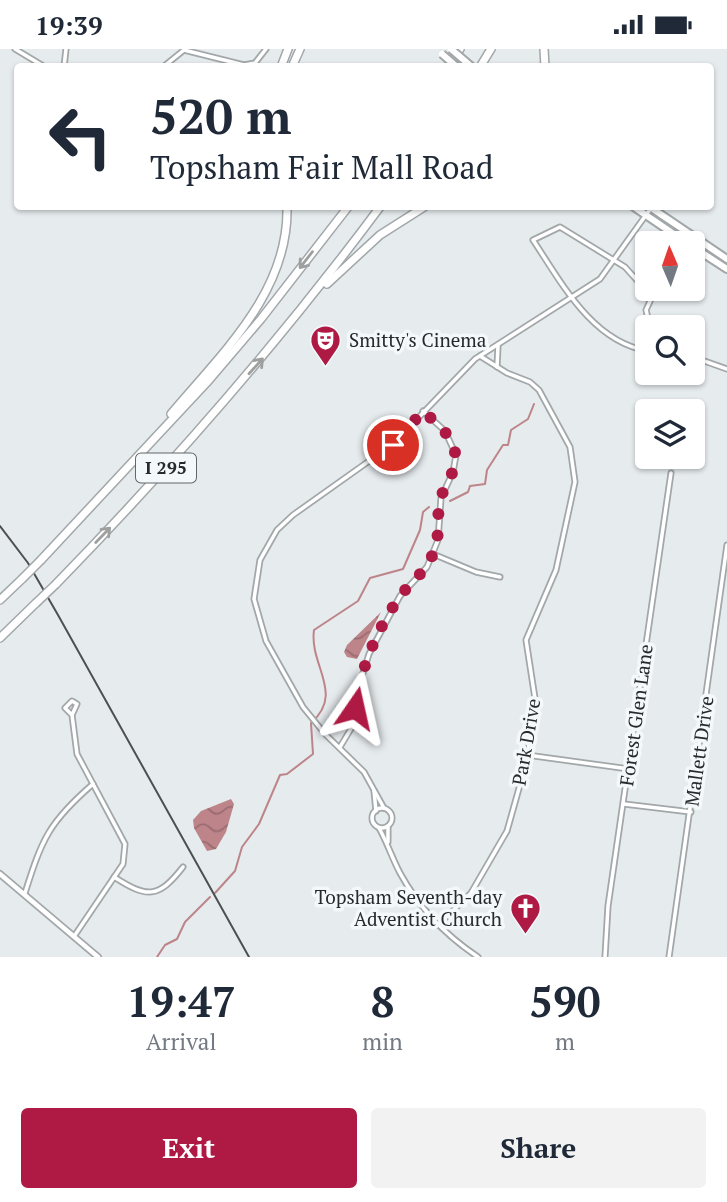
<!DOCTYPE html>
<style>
body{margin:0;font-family:"PT Serif",serif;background:#f2f2f3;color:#1f2937;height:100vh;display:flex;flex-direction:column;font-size:26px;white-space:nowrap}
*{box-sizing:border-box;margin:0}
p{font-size:23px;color:#747a83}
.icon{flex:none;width:38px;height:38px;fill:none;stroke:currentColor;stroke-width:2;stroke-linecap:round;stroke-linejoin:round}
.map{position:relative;height:908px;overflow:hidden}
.drawer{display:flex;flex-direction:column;background:#fff;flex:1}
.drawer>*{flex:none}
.banner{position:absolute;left:14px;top:14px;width:700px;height:147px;border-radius:7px;box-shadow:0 2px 5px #0004;background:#fff;color:#1f2937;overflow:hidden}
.needle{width:46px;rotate:358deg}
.controls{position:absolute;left:635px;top:182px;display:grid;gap:14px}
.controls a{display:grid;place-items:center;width:70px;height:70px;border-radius:7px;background:#fff;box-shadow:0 2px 5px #0004;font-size:35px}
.pin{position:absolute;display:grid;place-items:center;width:60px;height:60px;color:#fff;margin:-30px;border:4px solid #fff;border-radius:50%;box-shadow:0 2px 7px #0007}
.me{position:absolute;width:77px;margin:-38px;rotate:11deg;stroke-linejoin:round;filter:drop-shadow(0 0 5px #0008)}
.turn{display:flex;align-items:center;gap:24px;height:147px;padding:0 21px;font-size:32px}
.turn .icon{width:91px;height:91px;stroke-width:2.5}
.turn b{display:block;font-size:49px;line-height:60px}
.eta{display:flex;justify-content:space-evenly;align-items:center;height:119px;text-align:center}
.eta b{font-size:42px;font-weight:600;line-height:49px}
.button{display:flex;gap:14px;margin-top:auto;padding:14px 21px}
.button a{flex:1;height:80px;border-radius:7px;background:#ae1a44;color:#fff;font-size:28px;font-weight:600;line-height:80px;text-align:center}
.button a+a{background:#f2f2f3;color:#1f2937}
.status{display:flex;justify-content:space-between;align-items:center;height:49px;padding:0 35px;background:#fff;direction:ltr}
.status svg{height:19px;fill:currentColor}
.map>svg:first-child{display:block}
</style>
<div class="status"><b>19:39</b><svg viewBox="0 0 49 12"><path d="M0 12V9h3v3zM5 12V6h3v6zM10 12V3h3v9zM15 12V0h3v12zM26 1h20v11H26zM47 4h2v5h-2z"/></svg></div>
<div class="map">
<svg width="727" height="908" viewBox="0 0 727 908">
<defs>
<pattern id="water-waves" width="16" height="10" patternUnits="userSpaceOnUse" patternTransform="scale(1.75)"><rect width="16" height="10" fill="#bd848a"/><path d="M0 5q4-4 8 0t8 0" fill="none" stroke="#9a6c71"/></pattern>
</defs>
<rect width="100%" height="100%" fill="#e6ebee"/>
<g fill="url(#water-waves)">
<polygon points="381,563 357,610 347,608 344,603 347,596"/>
<polygon points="231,750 234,755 226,783 216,800 207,802 194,779 193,771 201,762"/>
</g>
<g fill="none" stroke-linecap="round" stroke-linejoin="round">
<g stroke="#bd848a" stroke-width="2">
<polyline points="450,452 468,443 470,437 485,435 487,421 503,396 508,396 511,381 528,370 534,355"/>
<path d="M215 844 235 822 242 798 259 775 280 726 287 725 313 705 311 674C345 644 309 617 314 581L358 552 370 529 403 520 420 481 423 463 429 458"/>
<polyline points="157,908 165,896 177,890 185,873 210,848"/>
</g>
<defs>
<g id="minor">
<polyline points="15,0 45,18"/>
<polyline points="64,18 66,0"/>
<polyline points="163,18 184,1 244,16 255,14 266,0"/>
<path d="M648 302C592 293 561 233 533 191L560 178 625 218 652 248 646 261 650 278"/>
<polyline points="693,308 727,320"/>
<polyline points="497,318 498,297"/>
<polyline points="433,505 476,523 500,528"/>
<polyline points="72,666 77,655 72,652 65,659 72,666 77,705 125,795 123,815 75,886"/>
<polyline points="340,698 352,678 358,640 369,605 400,547 427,518 438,491 441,449 453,423 456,406 445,382 423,362"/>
<polyline points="527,706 629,720"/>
<polyline points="374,742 376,762"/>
<polyline points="624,755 691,763"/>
<polyline points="384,759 364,723 325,685 303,658 266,592 254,550 260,511 277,481 293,466 393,395 475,310 600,230 651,159"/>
<circle cx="382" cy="769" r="10"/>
<path d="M379 779C387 793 392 809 400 824 419 859 445 886 478 908"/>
<polyline points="388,793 388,777"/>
<path d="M114 828C147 849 158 850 183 818"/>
<path d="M25 844C42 790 49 773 93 735"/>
<polyline points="438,876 471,844 507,782 525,718 536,656 526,591 556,521 575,433 570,398 539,341 530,333 507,324 480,307"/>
<polyline points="605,908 608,857 671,424"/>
<polyline points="669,908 727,496"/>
</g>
<polyline id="tertiary" points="0,825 98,908"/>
<g id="trunk">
<polyline points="634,158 687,194"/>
<polyline points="650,158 727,210"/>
<polyline points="693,198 727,220"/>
</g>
<g id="motorway">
<polyline points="544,0 545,18"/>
<polyline points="281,18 288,0"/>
<polyline points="292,18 300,0"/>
<polyline points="449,18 460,0"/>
<polyline points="480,18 491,0"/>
<polyline points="327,235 380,186 424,158"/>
<path d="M171 365C222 304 289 243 287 158"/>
<polyline points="41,511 209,331 261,270 348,158"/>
<path d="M56 535C172 416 281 291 380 158"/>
<polyline points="0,551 22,530"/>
<polyline points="0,589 36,554"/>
</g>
</defs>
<use href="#minor" stroke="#a2a7aa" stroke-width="7"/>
<use href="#tertiary" stroke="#a2a7aa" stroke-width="8"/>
<use href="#trunk" stroke="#a2a7aa" stroke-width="10"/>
<use href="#motorway" stroke="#a2a7aa" stroke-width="10"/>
<use href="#minor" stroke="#fff" stroke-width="3.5"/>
<use href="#tertiary" stroke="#fff" stroke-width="4.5"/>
<use href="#trunk" stroke="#fff" stroke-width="6"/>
<use href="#motorway" stroke="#fff" stroke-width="7"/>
<polyline stroke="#4d5051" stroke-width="2" points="0,477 28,514 58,566 249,908"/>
<defs>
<g id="trunk-bridge">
<polyline points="451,0 472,18"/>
<polyline points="442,5 457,18"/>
</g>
<g id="motorway-bridge">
<polyline points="22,530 41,511"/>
<polyline points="36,554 56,535"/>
</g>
</defs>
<use href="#trunk-bridge" stroke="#a2a7aa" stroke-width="10" stroke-linecap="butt"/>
<use href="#motorway-bridge" stroke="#a2a7aa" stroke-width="10" stroke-linecap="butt"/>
<use href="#trunk-bridge" stroke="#fff" stroke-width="6"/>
<use href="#motorway-bridge" stroke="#fff" stroke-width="7"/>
</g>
<defs><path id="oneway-shaft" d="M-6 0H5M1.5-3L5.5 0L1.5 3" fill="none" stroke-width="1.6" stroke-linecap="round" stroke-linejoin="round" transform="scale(1.75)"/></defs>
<g stroke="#9e9f9f">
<use href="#oneway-shaft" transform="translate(306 211) rotate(128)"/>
<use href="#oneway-shaft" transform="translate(256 317) rotate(-48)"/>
<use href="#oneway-shaft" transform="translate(103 486) rotate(-46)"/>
</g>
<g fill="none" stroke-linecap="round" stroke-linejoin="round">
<path stroke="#ae1a44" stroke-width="12" stroke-dasharray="0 21.6" d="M355 659C361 619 376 582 399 549 409 534 424 525 432 507 442 488 435 468 441 449 443 440 449 433 452 424 464 396 442 379 423 362L393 396"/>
</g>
<defs>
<symbol id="theatre-pin" viewBox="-11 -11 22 30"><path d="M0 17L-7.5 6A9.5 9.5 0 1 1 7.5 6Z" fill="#ae1a44" stroke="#f3f8fb"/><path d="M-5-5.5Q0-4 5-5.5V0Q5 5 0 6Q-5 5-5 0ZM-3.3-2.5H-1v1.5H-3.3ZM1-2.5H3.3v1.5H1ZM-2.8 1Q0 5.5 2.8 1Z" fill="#fff"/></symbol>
<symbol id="church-pin" viewBox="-11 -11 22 30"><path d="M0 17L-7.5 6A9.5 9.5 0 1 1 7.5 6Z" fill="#ae1a44" stroke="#f3f8fb"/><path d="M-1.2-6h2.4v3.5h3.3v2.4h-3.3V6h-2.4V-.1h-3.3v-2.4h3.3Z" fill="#fff"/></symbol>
</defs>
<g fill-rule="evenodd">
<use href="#theatre-pin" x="308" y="274" width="35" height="47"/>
<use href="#church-pin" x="508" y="842" width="35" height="47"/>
</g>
<g text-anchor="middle" stroke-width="7" stroke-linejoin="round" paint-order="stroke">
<rect fill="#f3f8fb" stroke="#646769" stroke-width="2" x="136" y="404.5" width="60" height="29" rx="5"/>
<g font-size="18" font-weight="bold" fill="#27292a">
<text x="166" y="425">I 295</text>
</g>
<g font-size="19" fill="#27292a" stroke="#f3f8fb" text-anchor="start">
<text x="349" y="298">Smitty's Cinema</text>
<text x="502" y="855" text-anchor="end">Topsham Seventh-day<tspan x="502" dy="22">Adventist Church</tspan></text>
</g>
<g font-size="19" fill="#27292a" stroke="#f3f8fb">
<text transform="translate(636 666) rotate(-82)" y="7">Forest Glen Lane</text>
<text transform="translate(526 693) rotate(-80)" y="7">Park Drive</text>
<text transform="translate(699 702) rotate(-82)" y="7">Mallett Drive</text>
</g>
</g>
</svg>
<div class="controls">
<a><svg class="needle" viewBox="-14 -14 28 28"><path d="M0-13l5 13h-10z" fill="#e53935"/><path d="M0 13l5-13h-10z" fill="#747a83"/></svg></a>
<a><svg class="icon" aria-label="search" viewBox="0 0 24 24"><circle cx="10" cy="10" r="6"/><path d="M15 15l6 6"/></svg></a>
<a><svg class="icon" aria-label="layers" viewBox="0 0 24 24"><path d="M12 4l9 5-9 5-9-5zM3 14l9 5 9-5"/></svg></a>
</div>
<div class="pin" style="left:393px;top:396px;background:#d93025"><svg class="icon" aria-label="arrive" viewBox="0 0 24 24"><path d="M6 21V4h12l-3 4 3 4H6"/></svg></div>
<svg class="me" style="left:355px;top:659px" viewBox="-20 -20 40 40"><path d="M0-17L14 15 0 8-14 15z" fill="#ae1a44" stroke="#fff" stroke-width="4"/></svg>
<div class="banner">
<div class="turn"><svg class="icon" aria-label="left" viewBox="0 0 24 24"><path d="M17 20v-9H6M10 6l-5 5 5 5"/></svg><div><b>520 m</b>Topsham Fair Mall Road</div></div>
</div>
</div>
<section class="drawer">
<div class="eta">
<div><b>19:47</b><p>Arrival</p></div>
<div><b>8</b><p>min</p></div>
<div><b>590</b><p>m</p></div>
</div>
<div class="button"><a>Exit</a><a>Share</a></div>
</section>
